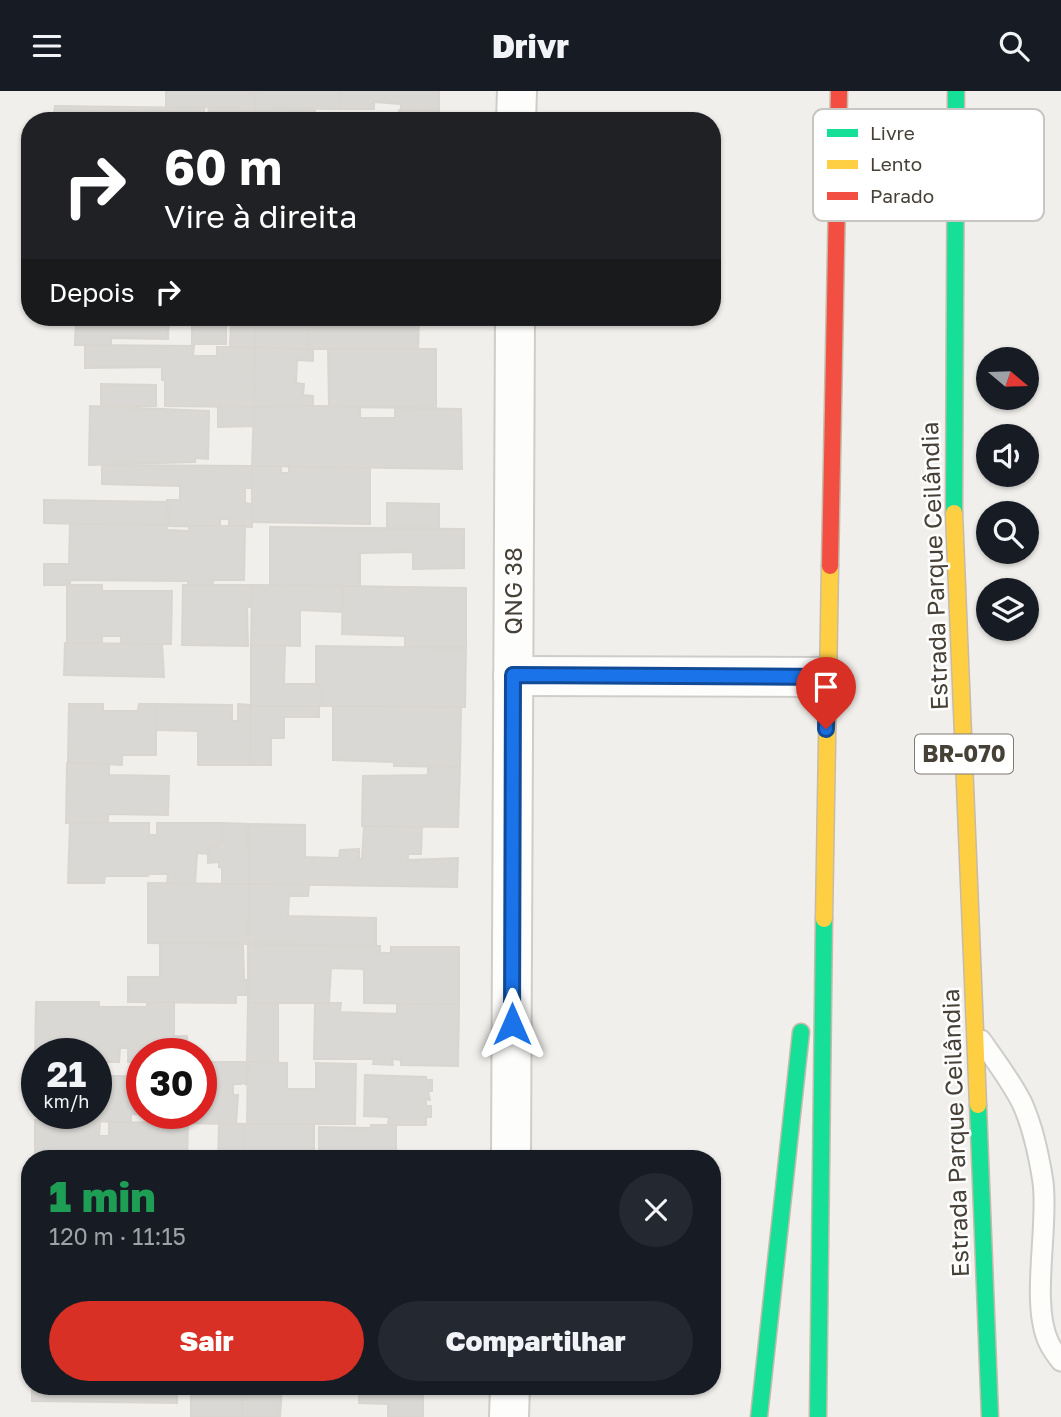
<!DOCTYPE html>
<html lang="pt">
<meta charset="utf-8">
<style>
body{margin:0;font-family:"Golos Text",sans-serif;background:#242831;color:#f1f3f6;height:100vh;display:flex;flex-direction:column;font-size:26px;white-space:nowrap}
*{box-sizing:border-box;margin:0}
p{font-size:23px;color:#9ea1a6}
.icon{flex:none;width:38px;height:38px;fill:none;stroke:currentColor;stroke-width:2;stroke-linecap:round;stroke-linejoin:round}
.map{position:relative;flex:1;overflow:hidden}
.side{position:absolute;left:21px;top:1059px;width:700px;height:245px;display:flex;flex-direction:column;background:#171b24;border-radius:28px;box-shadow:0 2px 5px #0004}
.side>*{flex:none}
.hud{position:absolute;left:21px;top:21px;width:700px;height:214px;border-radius:28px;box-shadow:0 2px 5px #0004;background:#202124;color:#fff;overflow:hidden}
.needle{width:46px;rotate:109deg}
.fabs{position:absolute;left:976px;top:256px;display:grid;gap:14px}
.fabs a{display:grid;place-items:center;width:63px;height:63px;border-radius:50%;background:#171b24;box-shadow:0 2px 5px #0004;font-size:35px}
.speed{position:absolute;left:21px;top:947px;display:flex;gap:14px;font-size:35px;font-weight:700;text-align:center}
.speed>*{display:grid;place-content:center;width:91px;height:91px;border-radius:50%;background:#171b24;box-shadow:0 2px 5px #0004;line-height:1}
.speed small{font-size:18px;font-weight:400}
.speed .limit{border:10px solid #d22;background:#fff;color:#111}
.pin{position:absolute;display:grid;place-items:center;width:60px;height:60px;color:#fff;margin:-72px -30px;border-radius:50% 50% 50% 0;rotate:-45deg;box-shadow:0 0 7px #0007}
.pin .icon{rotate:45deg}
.me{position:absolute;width:77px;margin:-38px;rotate:0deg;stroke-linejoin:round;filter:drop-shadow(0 0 5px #0008)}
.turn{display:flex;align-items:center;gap:24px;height:147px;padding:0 28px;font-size:32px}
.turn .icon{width:91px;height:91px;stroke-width:2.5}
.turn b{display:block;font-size:49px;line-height:60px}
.then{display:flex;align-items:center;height:66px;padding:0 28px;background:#0003;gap:14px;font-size:26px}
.round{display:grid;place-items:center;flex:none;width:74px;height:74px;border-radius:37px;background:#242831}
.summary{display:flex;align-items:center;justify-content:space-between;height:119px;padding:0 28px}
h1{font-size:42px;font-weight:800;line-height:52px;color:#1e9e55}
.primary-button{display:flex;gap:14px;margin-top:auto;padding:14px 28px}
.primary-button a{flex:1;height:80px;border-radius:42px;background:#d93025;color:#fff;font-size:28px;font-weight:800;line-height:80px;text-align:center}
.primary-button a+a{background:#242831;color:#f1f3f6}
header{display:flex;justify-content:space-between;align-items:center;height:91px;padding:0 28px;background:#171b24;font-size:32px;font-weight:800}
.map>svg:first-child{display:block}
</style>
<header><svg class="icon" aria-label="menu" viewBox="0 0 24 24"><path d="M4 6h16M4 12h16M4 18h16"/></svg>Drivr<svg class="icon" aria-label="search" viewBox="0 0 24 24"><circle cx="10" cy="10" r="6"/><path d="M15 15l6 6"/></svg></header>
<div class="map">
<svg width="1061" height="1326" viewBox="0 0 1061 1326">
<rect width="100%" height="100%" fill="#f1efeb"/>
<g fill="#dad8d4" stroke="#d9d6d1" stroke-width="2">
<polygon points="166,0 256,0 255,17 166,16"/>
<polygon points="256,0 340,0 340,18 255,17"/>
<polygon points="340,0 439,0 439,19 401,19 401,13 374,11 374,18 340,18"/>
<polygon points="55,15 204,17 204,30 53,30"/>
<polygon points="209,17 255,17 255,30 228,30 228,23 208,23"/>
<polygon points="255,17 315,18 315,30 255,30"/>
<polygon points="439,18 439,30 349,30 349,26 399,27 399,19"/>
<polygon points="76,226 169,226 168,248 111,247 111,254 75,254"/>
<polygon points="170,226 226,226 226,253 192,253 192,232 170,232"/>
<polygon points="227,226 255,226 255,256 230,256 231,232 228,232"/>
<polygon points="255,226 293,226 293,229 308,230 307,258 255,256"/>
<polygon points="308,226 419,226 418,258 307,258"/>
<polygon points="85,254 194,255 193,265 217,265 217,256 255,256 254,316 165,315 165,289 162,289 162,276 85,277"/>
<polygon points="255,256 313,259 313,270 297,269 296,292 304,293 303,304 313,305 313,316 254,316"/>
<polygon points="328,258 436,258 436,317 329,316"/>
<polygon points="101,293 156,294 156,315 101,315"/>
<polygon points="90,315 209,320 208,368 195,367 195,371 89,374"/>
<polygon points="323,315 360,316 360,327 395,327 395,317 461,318 462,378 252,375 254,316"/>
<polygon points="218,316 254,316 254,335 218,336"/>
<polygon points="102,374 252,375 252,397 245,397 245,412 252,413 252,436 229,435 229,428 220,428 220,436 169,435 167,409 180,409 180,395 102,393"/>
<polygon points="252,375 281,375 281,382 289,382 289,376 370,377 370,433 252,431"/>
<polygon points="44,409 167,411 169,435 44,432"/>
<polygon points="387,412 439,413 439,438 387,437"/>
<polygon points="70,433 166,434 167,439 189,440 189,435 245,435 244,489 213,489 213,494 188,494 188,490 70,489 70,494 44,494 44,473 69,473"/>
<polygon points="270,436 464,438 464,477 413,478 413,461 360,462 360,495 270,494"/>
<polygon points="67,494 102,494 102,500 172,500 171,553 121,553 121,545 102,545 102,552 67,552"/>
<polygon points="183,494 252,494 252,516 247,516 248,555 182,554"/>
<polygon points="252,494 343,495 342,521 300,519 300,555 251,554"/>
<polygon points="343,495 466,497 466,557 405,556 405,545 342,543"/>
<polygon points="65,552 162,553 164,586 64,584"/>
<polygon points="251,554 285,555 284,593 318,593 322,596 322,615 251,615"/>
<polygon points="316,555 466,557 465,616 322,615 322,596 316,593"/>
<polygon points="69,613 103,613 103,620 138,620 139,613 156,613 156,664 122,664 122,674 68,671"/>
<polygon points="156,613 232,614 232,630 238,630 238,613 250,614 250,674 198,674 198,640 156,639"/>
<polygon points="251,615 319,615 319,626 284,626 284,647 271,647 271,674 250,674"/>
<polygon points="333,615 461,616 460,676 394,675 394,671 333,669"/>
<polygon points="67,672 109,673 109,684 169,685 168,724 108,723 108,732 66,732"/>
<polygon points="428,676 460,676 458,736 362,735 363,685 428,684"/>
<polygon points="70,732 149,732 149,744 157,744 157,732 222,732 222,750 218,749 218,756 208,755 208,763 197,762 195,793 167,793 168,783 149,783 148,785 105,785 104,792 68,792"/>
<polygon points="222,732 248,733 249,793 222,793 222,777 219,776 219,771 208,772 208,755 218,756 218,749 222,750"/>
<polygon points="248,733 305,734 305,766 339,767 340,759 359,758 359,768 362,768 364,735 422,736 421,763 408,763 408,769 458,767 457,796 249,793"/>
<polygon points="148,792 249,793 248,853 148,852"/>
<polygon points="249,793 309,794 308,805 289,805 288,825 376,827 376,855 248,853"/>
<polygon points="160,852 243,853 244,889 248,889 248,904 236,904 236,912 128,911 128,886 160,886"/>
<polygon points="248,853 380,855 380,862 391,862 391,856 459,856 459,913 364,912 364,878 331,877 329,912 248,912"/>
<polygon points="36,911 99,911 99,916 147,916 147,912 174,911 174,945 187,945 187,962 142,962 142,971 128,971 128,957 120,957 119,971 96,971 96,962 37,962 37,970 35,970"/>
<polygon points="248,912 278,912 278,972 247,972"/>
<polygon points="315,912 341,912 340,921 397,923 397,913 459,913 458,975 401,974 401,969 392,968 393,974 373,973 374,968 314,968"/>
<polygon points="201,971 248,971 247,994 241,991 241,993 233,993 233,1004 238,1004 236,1033 176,1032 176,1022 201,1022"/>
<polygon points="248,971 287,972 287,998 316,998 316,972 356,973 355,1033 247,1033"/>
<polygon points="365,984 426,986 426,989 432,989 432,1000 428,1000 430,1009 426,1008 426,1015 431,1015 431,1026 426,1026 426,1034 388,1034 389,1026 364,1025"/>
<polygon points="96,985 142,985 142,1022 149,1023 131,1023 131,1031 67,1030 67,1022 96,1022"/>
<polygon points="35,1029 100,1031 99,1045 109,1045 109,1031 188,1032 187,1068 35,1068"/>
<polygon points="219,1032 244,1033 244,1068 218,1068"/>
<polygon points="244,1033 314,1033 314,1064 303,1065 303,1068 244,1068"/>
<polygon points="371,1034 396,1034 396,1068 319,1068 319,1036 371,1037"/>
<polygon points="32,1295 177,1295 177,1312 32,1310"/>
<polygon points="191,1295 243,1295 242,1326 191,1326"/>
<polygon points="243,1295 282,1295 280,1326 242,1326"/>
<polygon points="359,1295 423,1295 423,1326 388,1326 388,1313 359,1312"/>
</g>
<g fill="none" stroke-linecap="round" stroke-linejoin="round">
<defs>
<path id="lane" d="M981 949C995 969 1011 990 1022 1012 1033 1036 1039 1065 1043 1091 1049 1136 1030 1213 1049 1252 1052 1258 1057 1265 1061 1270"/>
<g id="street">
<polyline points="516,30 517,0"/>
<polyline points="513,585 827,586"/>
<polyline points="511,1068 515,226"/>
<polyline points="509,1326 510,1295"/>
</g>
<g id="fast">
<polyline points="954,422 956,0"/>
<polyline points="978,1014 990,1326"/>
<polyline points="759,1326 801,941"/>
<polyline points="818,1326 824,828"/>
</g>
<g id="slow">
<polyline points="954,422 978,1014"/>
<polyline points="824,828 830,475"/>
</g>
<polyline id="jam" points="830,475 839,0"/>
</defs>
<use href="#lane" stroke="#cfcdc9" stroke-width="23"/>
<use href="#street" stroke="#cfcdc9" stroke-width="42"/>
<use href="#fast" stroke="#c7bba8" stroke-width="19"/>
<use href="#slow" stroke="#c7bba8" stroke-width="19"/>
<use href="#jam" stroke="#c7bba8" stroke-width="19"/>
<use href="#lane" stroke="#fdfdfc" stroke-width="19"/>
<use href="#street" stroke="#fdfdfc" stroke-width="38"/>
<use href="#fast" stroke="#16e098" stroke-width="16"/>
<use href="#slow" stroke="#ffcf43" stroke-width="16"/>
<use href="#jam" stroke="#f24e42" stroke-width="16"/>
</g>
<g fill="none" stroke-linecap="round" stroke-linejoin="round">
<defs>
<polyline id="route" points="512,933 513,584 827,586 826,638"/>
</defs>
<use href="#route" stroke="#114b97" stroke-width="18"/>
<use href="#route" stroke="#1a73e8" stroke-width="12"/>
</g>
<g text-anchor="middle" stroke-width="5" stroke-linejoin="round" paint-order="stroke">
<rect fill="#fff" stroke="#7e7973" stroke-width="2" x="915" y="643.5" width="98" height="39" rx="5"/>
<g font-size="23" font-weight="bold" fill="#464037">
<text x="964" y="671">BR-070</text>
</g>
<g font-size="24" fill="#464037" stroke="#fff">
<text transform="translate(935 475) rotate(-92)" y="8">Estrada Parque Ceilândia</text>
<text transform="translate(514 500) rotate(-90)" y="8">QNG 38</text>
<text transform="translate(956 1042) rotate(-92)" y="8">Estrada Parque Ceilândia</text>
</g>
</g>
<rect x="813" y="18" width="231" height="112" rx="10" fill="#fff" stroke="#c8c6c3" stroke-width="2"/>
<rect x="827" y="38" width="31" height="8" fill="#16e098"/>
<rect x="827" y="69" width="31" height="9" fill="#ffcf43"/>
<rect x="827" y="101" width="31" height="8" fill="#f24e42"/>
<g font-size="19" fill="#464037">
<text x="870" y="49">Livre</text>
<text x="870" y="80">Lento</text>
<text x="870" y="112">Parado</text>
</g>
</svg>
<div class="fabs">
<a><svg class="needle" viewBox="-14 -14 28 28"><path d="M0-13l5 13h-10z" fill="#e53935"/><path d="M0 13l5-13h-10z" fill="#9ea1a6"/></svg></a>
<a><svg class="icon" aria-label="sound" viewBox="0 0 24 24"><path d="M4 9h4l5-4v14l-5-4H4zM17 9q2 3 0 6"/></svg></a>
<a><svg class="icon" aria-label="search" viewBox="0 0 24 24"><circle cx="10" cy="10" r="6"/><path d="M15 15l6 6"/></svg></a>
<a><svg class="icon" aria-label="layers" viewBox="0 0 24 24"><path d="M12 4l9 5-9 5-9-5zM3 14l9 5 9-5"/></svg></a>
</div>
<div class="speed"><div>21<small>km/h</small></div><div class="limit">30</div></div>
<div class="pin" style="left:826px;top:638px;background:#d93025"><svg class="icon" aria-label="arrive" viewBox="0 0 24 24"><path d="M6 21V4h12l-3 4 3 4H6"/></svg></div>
<svg class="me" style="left:512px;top:933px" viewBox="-20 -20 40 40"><path d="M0-17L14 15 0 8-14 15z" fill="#1a73e8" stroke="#fff" stroke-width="4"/></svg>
<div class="hud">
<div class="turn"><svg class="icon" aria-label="right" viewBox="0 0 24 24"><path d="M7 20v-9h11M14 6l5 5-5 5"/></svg><div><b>60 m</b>Vire à direita</div></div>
<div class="then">Depois<svg class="icon" aria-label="right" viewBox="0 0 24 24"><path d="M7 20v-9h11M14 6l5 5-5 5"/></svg></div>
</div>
<section class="side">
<div class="summary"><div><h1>1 min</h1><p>120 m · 11:15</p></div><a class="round"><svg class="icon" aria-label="close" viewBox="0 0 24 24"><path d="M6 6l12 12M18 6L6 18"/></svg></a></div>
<div class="primary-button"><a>Sair</a><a>Compartilhar</a></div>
</section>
</div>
